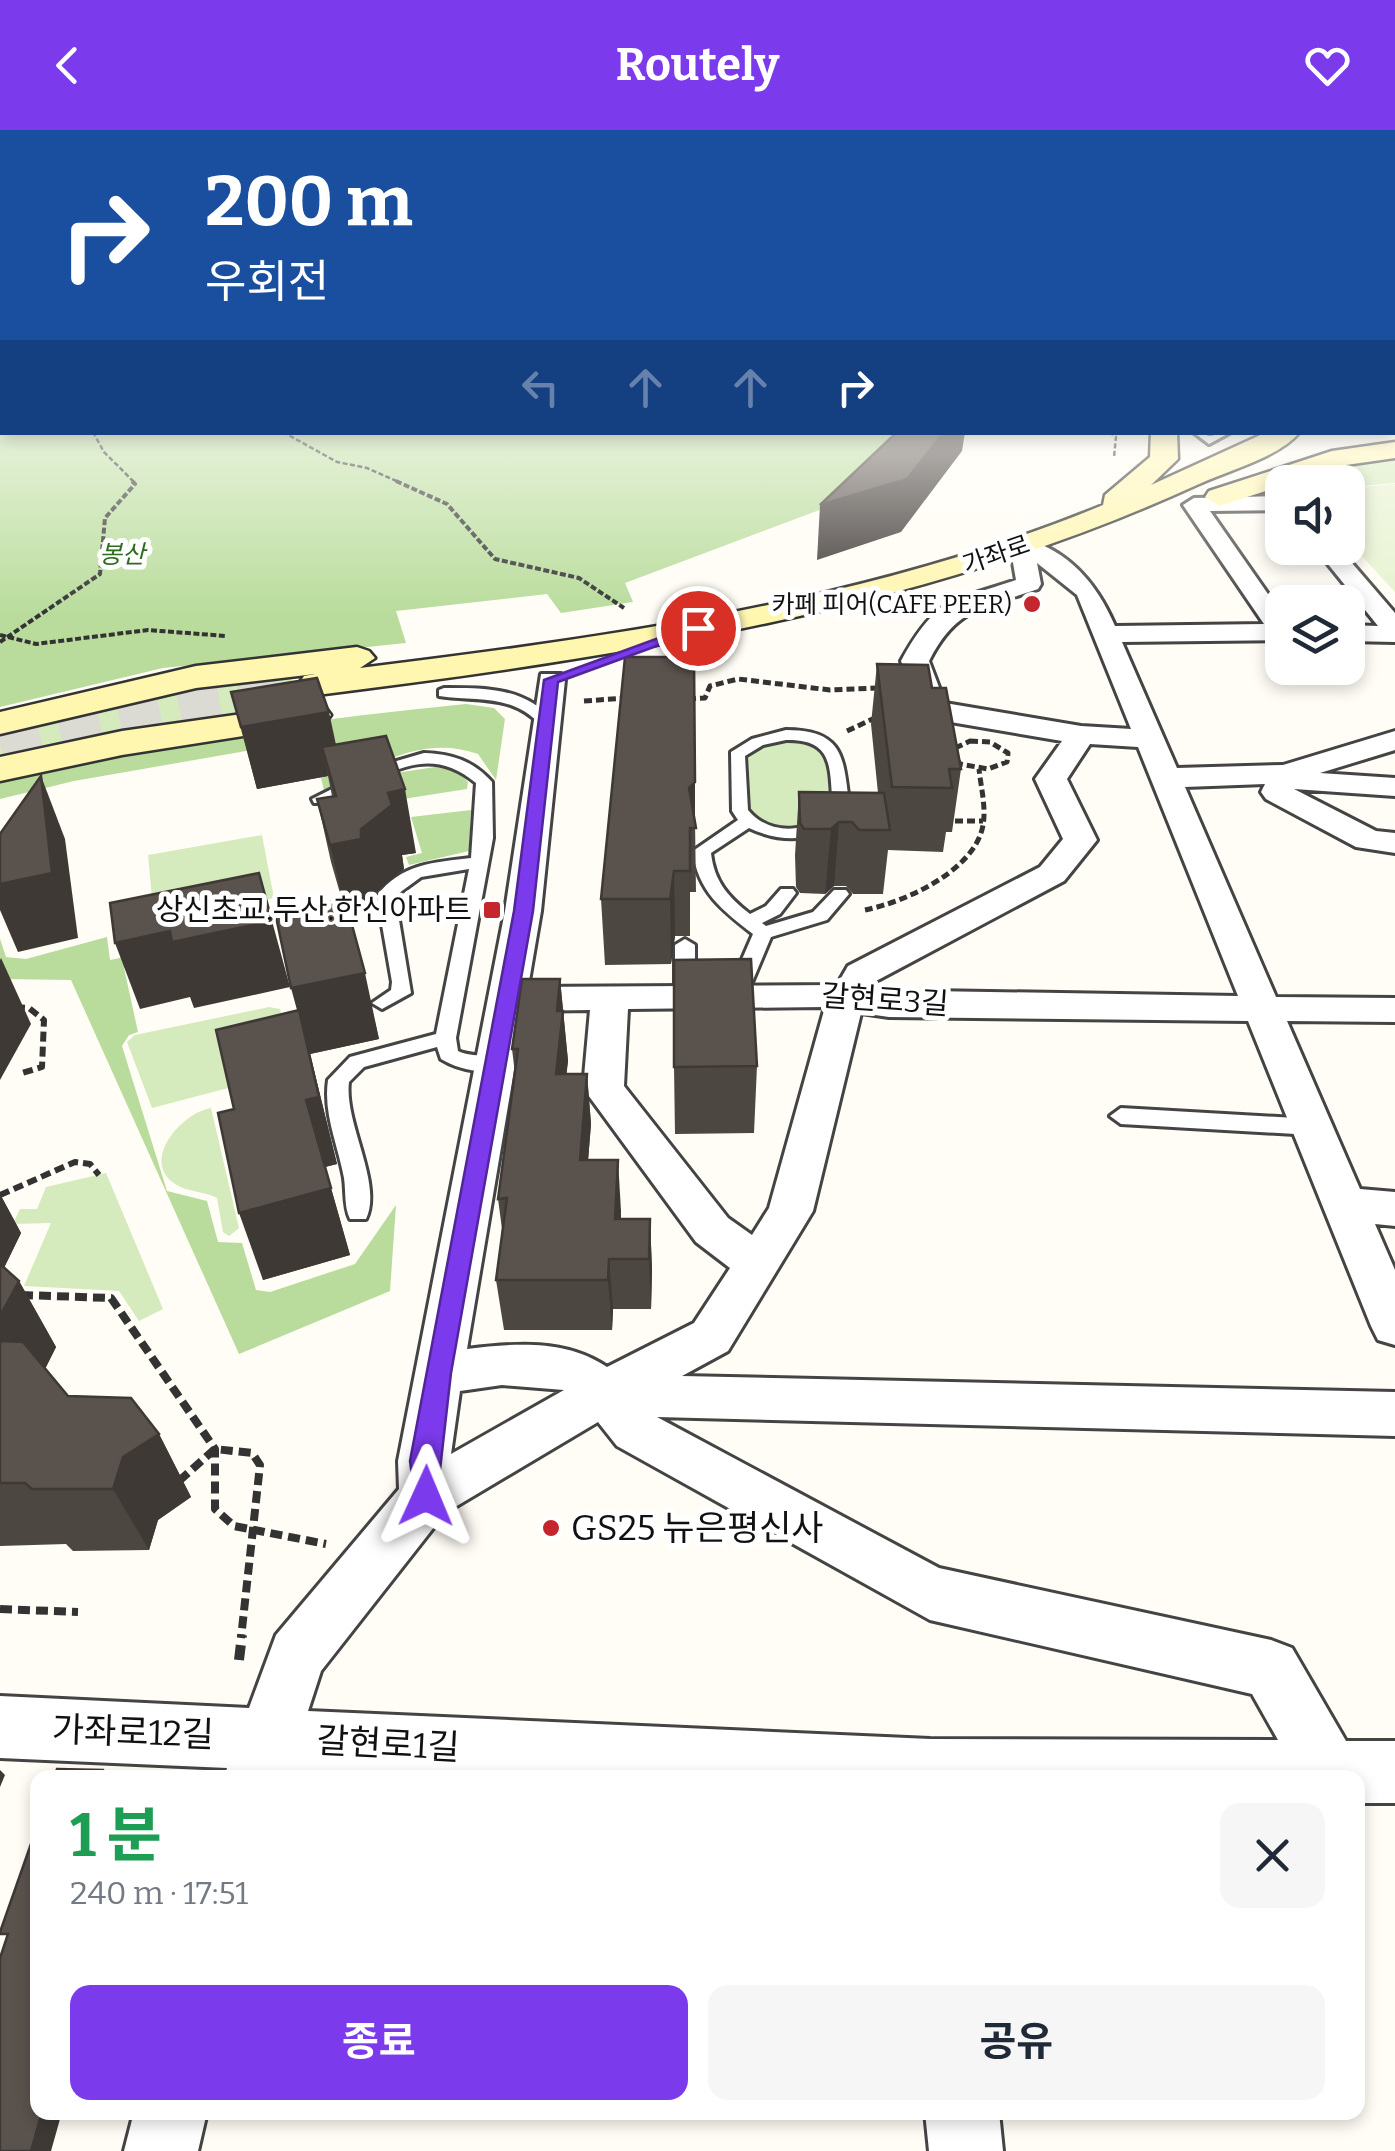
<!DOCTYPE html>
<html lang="ko">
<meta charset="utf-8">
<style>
body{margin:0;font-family:Bitter,"Noto Sans KR",serif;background:#f6f6f7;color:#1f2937;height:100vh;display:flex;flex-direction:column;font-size:38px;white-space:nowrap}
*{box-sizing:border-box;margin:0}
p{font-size:32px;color:#747a83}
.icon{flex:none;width:55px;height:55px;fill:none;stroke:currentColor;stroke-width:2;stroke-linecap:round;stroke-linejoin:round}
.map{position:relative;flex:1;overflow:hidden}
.sheet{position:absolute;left:30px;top:1640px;width:1335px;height:350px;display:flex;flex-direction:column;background:#fff;border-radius:20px;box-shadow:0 5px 15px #0003}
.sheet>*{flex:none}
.banner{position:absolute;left:0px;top:0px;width:1395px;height:305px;box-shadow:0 5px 15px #0003;background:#1a4fa0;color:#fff;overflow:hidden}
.tools{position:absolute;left:1265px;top:335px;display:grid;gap:20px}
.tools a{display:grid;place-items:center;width:100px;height:100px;border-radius:20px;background:#fff;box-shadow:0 5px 15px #0003;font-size:50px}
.pin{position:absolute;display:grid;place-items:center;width:85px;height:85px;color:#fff;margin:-42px;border:5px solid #fff;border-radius:50%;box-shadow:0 2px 10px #0007}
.me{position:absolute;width:110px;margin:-55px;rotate:1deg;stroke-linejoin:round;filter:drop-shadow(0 0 8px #0008)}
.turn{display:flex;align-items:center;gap:35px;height:210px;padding:0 40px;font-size:45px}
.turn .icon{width:130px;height:130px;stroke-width:2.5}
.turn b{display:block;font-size:70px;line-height:85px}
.lanes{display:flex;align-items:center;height:95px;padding:0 40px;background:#0003;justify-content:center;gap:50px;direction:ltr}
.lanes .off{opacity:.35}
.round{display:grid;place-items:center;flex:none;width:105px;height:105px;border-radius:20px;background:#f6f6f7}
.summary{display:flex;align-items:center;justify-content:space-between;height:170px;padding:0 40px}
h1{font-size:60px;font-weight:700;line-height:75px;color:#1e9e55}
.button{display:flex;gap:20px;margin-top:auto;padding:20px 40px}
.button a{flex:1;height:115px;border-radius:20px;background:#7c3aed;color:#fff;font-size:40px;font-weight:700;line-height:115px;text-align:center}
.button a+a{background:#f6f6f7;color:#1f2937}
header{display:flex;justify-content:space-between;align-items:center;height:130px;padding:0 40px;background:#7c3aed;color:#fff;font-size:45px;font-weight:700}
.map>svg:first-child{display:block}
</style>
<header><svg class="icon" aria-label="back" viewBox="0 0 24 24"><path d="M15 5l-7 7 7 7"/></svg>Routely<svg class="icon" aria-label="heart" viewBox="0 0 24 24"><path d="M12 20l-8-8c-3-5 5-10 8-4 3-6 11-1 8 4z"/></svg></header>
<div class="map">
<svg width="1395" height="2021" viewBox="0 0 1395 2021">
<rect width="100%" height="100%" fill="#fffdf5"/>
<g fill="#d5ebbd">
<polygon points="1395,330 1395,353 1348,357 1348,352 1323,352 1351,332"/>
<polygon points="290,543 298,579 0,634 0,602 118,567"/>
<polygon points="799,606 834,625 833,692 780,703 740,681 745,616"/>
<polygon points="262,705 274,768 154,790 148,725"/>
<polygon points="269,877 280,879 293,933 286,943 152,978 127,912 135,905"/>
<path d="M211 978 239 1098 229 1106 223 1102 217 1068C202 1060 185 1063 171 1051 143 1026 184 982 211 978Z"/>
<polygon points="106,1043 163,1179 139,1191 119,1161 24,1156 51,1093 13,1094 20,1079 37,1079 46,1057"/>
</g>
<g fill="#b9dc9c">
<polygon points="0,202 2,302 941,303 822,379 625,453 633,472 561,483 547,464 396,481 406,513 163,538 0,577"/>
<path d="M466 574 494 578 505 589 496 650 478 624C421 604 374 636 324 661L320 643 344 638 332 606 74 651 0 669V651C151 612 310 589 466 574Z"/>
<polygon points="435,637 458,642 468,652 467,659 403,669 396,643"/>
<polygon points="471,680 469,721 409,735 406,727 422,723 411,687"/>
<polygon points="107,807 110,830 139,824 124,838 138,902 129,905 122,916 167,1061 207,1071 218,1112 242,1113 256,1160 270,1162 355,1134 396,1075 390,1161 239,1224 71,850 0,849 0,809 6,827 26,829"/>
</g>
<polygon fill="#e6f2cf" points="1395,354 1395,462 1348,411 1348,358"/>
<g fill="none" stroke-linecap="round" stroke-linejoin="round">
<polyline stroke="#dbdad3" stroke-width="41" stroke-dasharray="41 20" stroke-linecap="butt" points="0,614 179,573 306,555"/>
<defs>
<g id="lane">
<polygon points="1392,287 1395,288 1395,294 1392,294"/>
<polygon points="1193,302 1210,306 1231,302 1209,314"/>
<path d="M444 558C485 558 526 557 554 592L541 595C510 563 478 572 439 566V560Z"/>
<path d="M786 600C847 600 843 631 850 680 825 712 785 715 749 698L711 723C714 751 728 767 750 784L766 776 781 759H793L796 763 780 784 762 793 766 796 813 782 834 760H846L849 764 827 790 771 807 750 857 740 863 730 857 753 804C723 781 697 761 693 721L738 690 732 681 731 622 752 609ZM786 610C836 609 829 640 833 679 812 703 770 707 748 680L745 626 763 615Z"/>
<path d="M424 623C453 624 473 631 492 652L493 708 456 908 458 921C473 929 494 921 506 934 491 948 457 939 441 929L437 917 364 937 349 952C344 994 383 1053 366 1089H350C344 1077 346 1062 344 1048 338 1015 323 984 328 950L350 927 436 904 469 739 421 747 395 766 411 863 382 879 372 873 391 860 392 852 377 766C400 734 435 732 471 728L476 653C432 616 396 639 351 661 339 667 327 674 314 673L312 669 376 637Z"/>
<polygon points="685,809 695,815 695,857 685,863 675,857 675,815"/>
<polygon points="1121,978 1312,989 1323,997 1312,1005 1121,994 1110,986"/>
</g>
<g id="street">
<path d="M1282 366V380L1210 381 1282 484V510L1122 512 1177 638 1283 635 1395 601V620L1320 643 1395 648V666L1294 659 1376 701 1395 703V723L1356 717 1266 669 1261 662 1265 654 1185 657 1276 867 1395 868V892L1287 891 1360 1059 1395 1062V1096L1375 1094 1395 1140V1215L1378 1210 1371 1196 1248 891 889 887 861 883 813 1081 728 1221 682 1246 1395 1262V1306L657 1287 939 1438 1271 1510 1292 1518 1346 1611H1395V1673H1358V1648H426L289 1641 286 1648H224L227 1638 0 1628V1566L249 1578 276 1505 399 1359 398 1331 505 781 541 544H561L565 550 541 781 528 857 837 855 848 836 1040 737 1063 709 1035 649 1062 611 933 589 919 580 901 531C936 467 951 472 1016 450L1010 415 1022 408C1069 420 1097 454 1115 496L1264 494 1183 375 1194 368ZM1037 433 1077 465 1131 599 1081 596 945 573 929 531C956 477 984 478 1038 459L1041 454ZM1090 614 1138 617 1238 866 872 860 876 851 1064 751 1097 710 1067 649ZM825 877 769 1078 752 1105 728 1088 624 956 628 879ZM590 880 583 958 696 1112 730 1138 694 1193 607 1237C566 1209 515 1213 467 1219L524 881ZM502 1255 564 1260 451 1324 460 1261ZM598 1292 617 1316 930 1490 1252 1564 1278 1610 930 1609 308 1581 321 1541 445 1383Z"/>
<polygon points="1315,418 1339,418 1395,483 1395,512 1348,511 1348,495 1378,496"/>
<polygon points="134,1982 207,1982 198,2021 124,2021"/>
<polygon points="925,1982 999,1982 1003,2021 929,2021"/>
</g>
<g id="secondary">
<rect x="1392" y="265" width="3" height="15"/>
<path d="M1151 302H1177L1178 329 1151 355 1267 302H1300C1278 328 1229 340 1199 354 920 482 619 527 317 565L304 562 299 554 304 546 315 544 196 558 0 604V582L196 536 357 517 369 521 375 528 360 538C611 507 868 472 1103 375L1105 365 1150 327Z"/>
<polygon points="1395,312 1395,328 1346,335 1219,376 1205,367 1209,361 1332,321"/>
<polygon points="312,574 325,577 331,585 325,593 122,625 0,651 0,627 122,601"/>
</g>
</defs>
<use href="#lane" stroke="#444" stroke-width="6"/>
<use href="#street" stroke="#444" stroke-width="6"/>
<use href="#secondary" stroke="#333" stroke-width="5"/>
<g stroke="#333" stroke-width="2.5" stroke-dasharray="5 2.5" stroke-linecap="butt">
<polyline points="93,302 104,322 135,353"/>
<polyline points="283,302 337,332 367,338 401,353"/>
<polyline points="1109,302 1116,307 1114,327"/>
</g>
<g stroke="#333" stroke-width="4" stroke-dasharray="6 2.5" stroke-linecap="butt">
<polyline points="396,351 447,374 495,429 579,448 624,478"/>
<polyline points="0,505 36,514 148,500 226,506"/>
<polyline points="0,512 100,444 105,388 135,354 132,351"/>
</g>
<g stroke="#333" stroke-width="5" stroke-dasharray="8 4" stroke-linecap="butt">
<polyline points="688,569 705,568 710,556 738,549 830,560 879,558"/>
<polyline points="584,571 626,568"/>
<polyline points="847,601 877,587"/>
<polygon points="970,611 990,612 1008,623 1007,632 988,639 960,634 951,620"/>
<polyline points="955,691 983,691"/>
<path d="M865 780C904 772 967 744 981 703 988 683 981 659 979 639"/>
</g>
<g stroke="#333" stroke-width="6" stroke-dasharray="10 5" stroke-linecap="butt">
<polyline points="0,876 29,878 44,890 42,937 19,944"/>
<polyline points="0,1065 75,1032 90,1034 99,1045"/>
</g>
<g stroke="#333" stroke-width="8" stroke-dasharray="12 6" stroke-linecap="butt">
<polyline points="21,1165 111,1168 215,1319 215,1379 234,1396 326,1414"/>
<polyline points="179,1351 215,1319 252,1323 260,1335 241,1508"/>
<polyline points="0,1479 78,1482"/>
</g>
<polyline stroke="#333" stroke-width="10" stroke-dasharray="15 8" stroke-linecap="butt" points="239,1530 242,1505"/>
<use href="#lane" fill="#fff" fill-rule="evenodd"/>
<use href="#street" fill="#fff" fill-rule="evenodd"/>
<use href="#secondary" fill="#fff6b0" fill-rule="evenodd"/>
</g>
<g fill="#4d4742">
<polygon points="877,534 932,558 961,639 952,702 946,702 943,722 888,720 883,764 853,764 846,756 834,756 825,764 800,763 796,757 795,725 799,662 878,663 871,594"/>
<polygon points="231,562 336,614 416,723 402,725 404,739 374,764 375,774 348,779 379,909 310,924 337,1034 325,1037 350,1125 263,1150 234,979 297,880 342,770 331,732 317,669 332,666 328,646 257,659"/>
<polygon points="695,691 696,762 690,762 690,806 675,806 671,834 605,835 601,769"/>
<polygon points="560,849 568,931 566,944 587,944 591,994 588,1030 621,1081 621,1089 650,1089 652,1140 651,1179 613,1179 612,1200 504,1200 496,1150 502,1099 498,1069 515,944 512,919"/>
<polygon points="757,936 754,1003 675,1004 674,937"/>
<polygon points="0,1064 21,1103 4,1138 19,1151 56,1217 45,1239 68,1266 159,1304 191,1367 158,1390 149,1420 73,1421 66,1414 0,1416"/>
</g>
<g fill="#3f3936">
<polygon points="944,302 965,302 962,321 901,402 817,430 820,375"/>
<polygon points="329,582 342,643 322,617 328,646 257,659 241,597"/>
<polygon points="41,646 65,709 78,808 18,822 0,780 0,754"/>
<polygon points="695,652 695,698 690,698 690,806 689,658"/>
<polygon points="405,659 416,723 402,725 404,739 374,764 375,774 345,779 330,715 361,699 388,663"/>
<polygon points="839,692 834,756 825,764 831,699"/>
<polygon points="674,741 675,806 671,834 670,769"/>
<polygon points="272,791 290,857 194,878 190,867 140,879 115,813 170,801"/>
<polygon points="1,828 31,894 0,950 0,830"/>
<polygon points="365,843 379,909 310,924 337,1034 325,1037 306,970 309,924 291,858"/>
<polygon points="560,849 568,931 561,995 556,944 557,881"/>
<polygon points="587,944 591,994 584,1081 580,1030"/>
<polygon points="618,1030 621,1081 619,1129 615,1089"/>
<polygon points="331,1058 350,1125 263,1150 239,1083"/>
<polygon points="0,1064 21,1103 0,1146"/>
<polygon points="650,1089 652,1140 651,1179 649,1129"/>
<polygon points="609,1129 613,1179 612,1200 608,1150"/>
<polygon points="19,1151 56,1217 27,1275 0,1232 0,1186"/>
<polygon points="159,1304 191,1367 158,1390 149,1420 113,1359 123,1327"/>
<polygon points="0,1640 5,1645 0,1657"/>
<polygon points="42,1982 62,1982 51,2021 31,2021"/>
</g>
<g fill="#5a524d" stroke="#3f3936" stroke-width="2.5">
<polygon points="897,302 944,302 907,349 820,375"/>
<polygon points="625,527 694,527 695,652 689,658 696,698 690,698 690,741 674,741 670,769 601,769"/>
<polygon points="877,534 928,535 932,558 946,558 961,639 949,639 952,658 892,657"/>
<polygon points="317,548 329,582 241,597 231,562"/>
<polygon points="386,606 405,659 388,663 392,675 361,699 361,709 330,715 317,669 336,666 322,617"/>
<polygon points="41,646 52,743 0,754 0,704"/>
<polygon points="799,662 884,663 890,700 859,700 852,692 839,692 831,699 804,699 800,693"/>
<polygon points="259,743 272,791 172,812 170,801 115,813 110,773"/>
<polygon points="345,769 365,843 291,858 275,782"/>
<polygon points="751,829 757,936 674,937 674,830"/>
<polygon points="522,849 560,849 557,881 563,881 556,944 587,944 580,1030 618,1030 615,1089 650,1089 649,1129 609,1129 608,1150 496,1150 507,1068 498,1069 518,919 512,919"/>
<polygon points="299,880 319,967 306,970 331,1058 239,1083 218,983 234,979 216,900"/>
<polygon points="0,1134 19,1151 0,1186"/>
<polygon points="0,1211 23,1212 68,1266 131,1268 159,1304 123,1327 113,1359 32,1359 25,1353 0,1353"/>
<polygon points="57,1639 103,1640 108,1648 54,1648"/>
<polygon points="38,1694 38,1982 42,1982 31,2021 0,2021 0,1828 8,1804 0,1804 0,1802"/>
</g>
<linearGradient id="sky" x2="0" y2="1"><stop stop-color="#95c6ee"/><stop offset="0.42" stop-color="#fffefa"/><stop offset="1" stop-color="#fffefa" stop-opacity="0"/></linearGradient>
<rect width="1395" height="485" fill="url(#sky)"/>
<polygon fill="#7c3aed" stroke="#51269a" stroke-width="2.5" points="694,495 706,498 558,552 533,781 451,1243 436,1375 426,1379 416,1375 410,1331 514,781 544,550"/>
<g fill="#c4262e" stroke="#fff" stroke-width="4">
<circle cx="1032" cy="474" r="10"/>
<rect x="482" y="770" width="20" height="20" rx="5"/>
<circle cx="551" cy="1398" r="10"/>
</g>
<g text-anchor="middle" stroke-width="10" stroke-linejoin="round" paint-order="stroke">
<g font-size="25" font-style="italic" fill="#2f6b1f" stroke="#fff">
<text x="122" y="433">봉산</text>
</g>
<g font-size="25" fill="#111" stroke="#fff">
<text transform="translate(996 424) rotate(-19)" y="9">가좌로</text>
</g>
<g font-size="25" fill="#111" stroke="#fff" text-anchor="end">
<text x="1012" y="483">카페 피어(CAFE PEER)</text>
</g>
<g font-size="30" fill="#111" stroke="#fff" text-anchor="end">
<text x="472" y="790">상신초교.두산.한신아파트</text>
</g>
<g font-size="30" fill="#111" stroke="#fff">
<text transform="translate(885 870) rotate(4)" y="10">갈현로3길</text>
</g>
<g font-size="35" fill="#111" stroke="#fff" text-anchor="start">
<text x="571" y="1410">GS25 뉴은평신사</text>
</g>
<g font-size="35" fill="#111" stroke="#fff">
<text transform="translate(133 1602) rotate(2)" y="12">가좌로12길</text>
<text transform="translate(388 1614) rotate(3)" y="12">갈현로1길</text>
</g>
</g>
</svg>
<div class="tools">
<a><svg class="icon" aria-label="sound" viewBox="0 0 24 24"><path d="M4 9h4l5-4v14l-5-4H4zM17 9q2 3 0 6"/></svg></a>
<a><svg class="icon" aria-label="layers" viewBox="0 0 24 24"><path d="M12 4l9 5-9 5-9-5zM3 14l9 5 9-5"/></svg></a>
</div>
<div class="pin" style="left:698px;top:498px;background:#d93025"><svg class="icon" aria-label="arrive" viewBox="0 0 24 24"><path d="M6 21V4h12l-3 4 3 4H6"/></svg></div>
<svg class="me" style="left:426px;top:1366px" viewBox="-20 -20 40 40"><path d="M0-17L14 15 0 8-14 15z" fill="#7c3aed" stroke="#fff" stroke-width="4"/></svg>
<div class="banner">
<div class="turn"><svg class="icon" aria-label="right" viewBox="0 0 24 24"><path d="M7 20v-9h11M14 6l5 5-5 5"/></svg><div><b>200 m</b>우회전</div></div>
<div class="lanes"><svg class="icon off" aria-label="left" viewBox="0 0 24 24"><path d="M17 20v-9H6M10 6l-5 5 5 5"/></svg><svg class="icon off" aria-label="ahead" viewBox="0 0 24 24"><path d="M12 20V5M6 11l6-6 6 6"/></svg><svg class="icon off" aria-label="ahead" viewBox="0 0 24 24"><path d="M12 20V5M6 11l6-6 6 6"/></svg><svg class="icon" aria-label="right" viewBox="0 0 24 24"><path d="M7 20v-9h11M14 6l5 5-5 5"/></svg></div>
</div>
<section class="sheet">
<div class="summary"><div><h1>1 분</h1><p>240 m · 17:51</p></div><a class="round"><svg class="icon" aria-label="close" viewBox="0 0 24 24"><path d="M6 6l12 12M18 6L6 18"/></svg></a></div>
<div class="button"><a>종료</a><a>공유</a></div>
</section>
</div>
